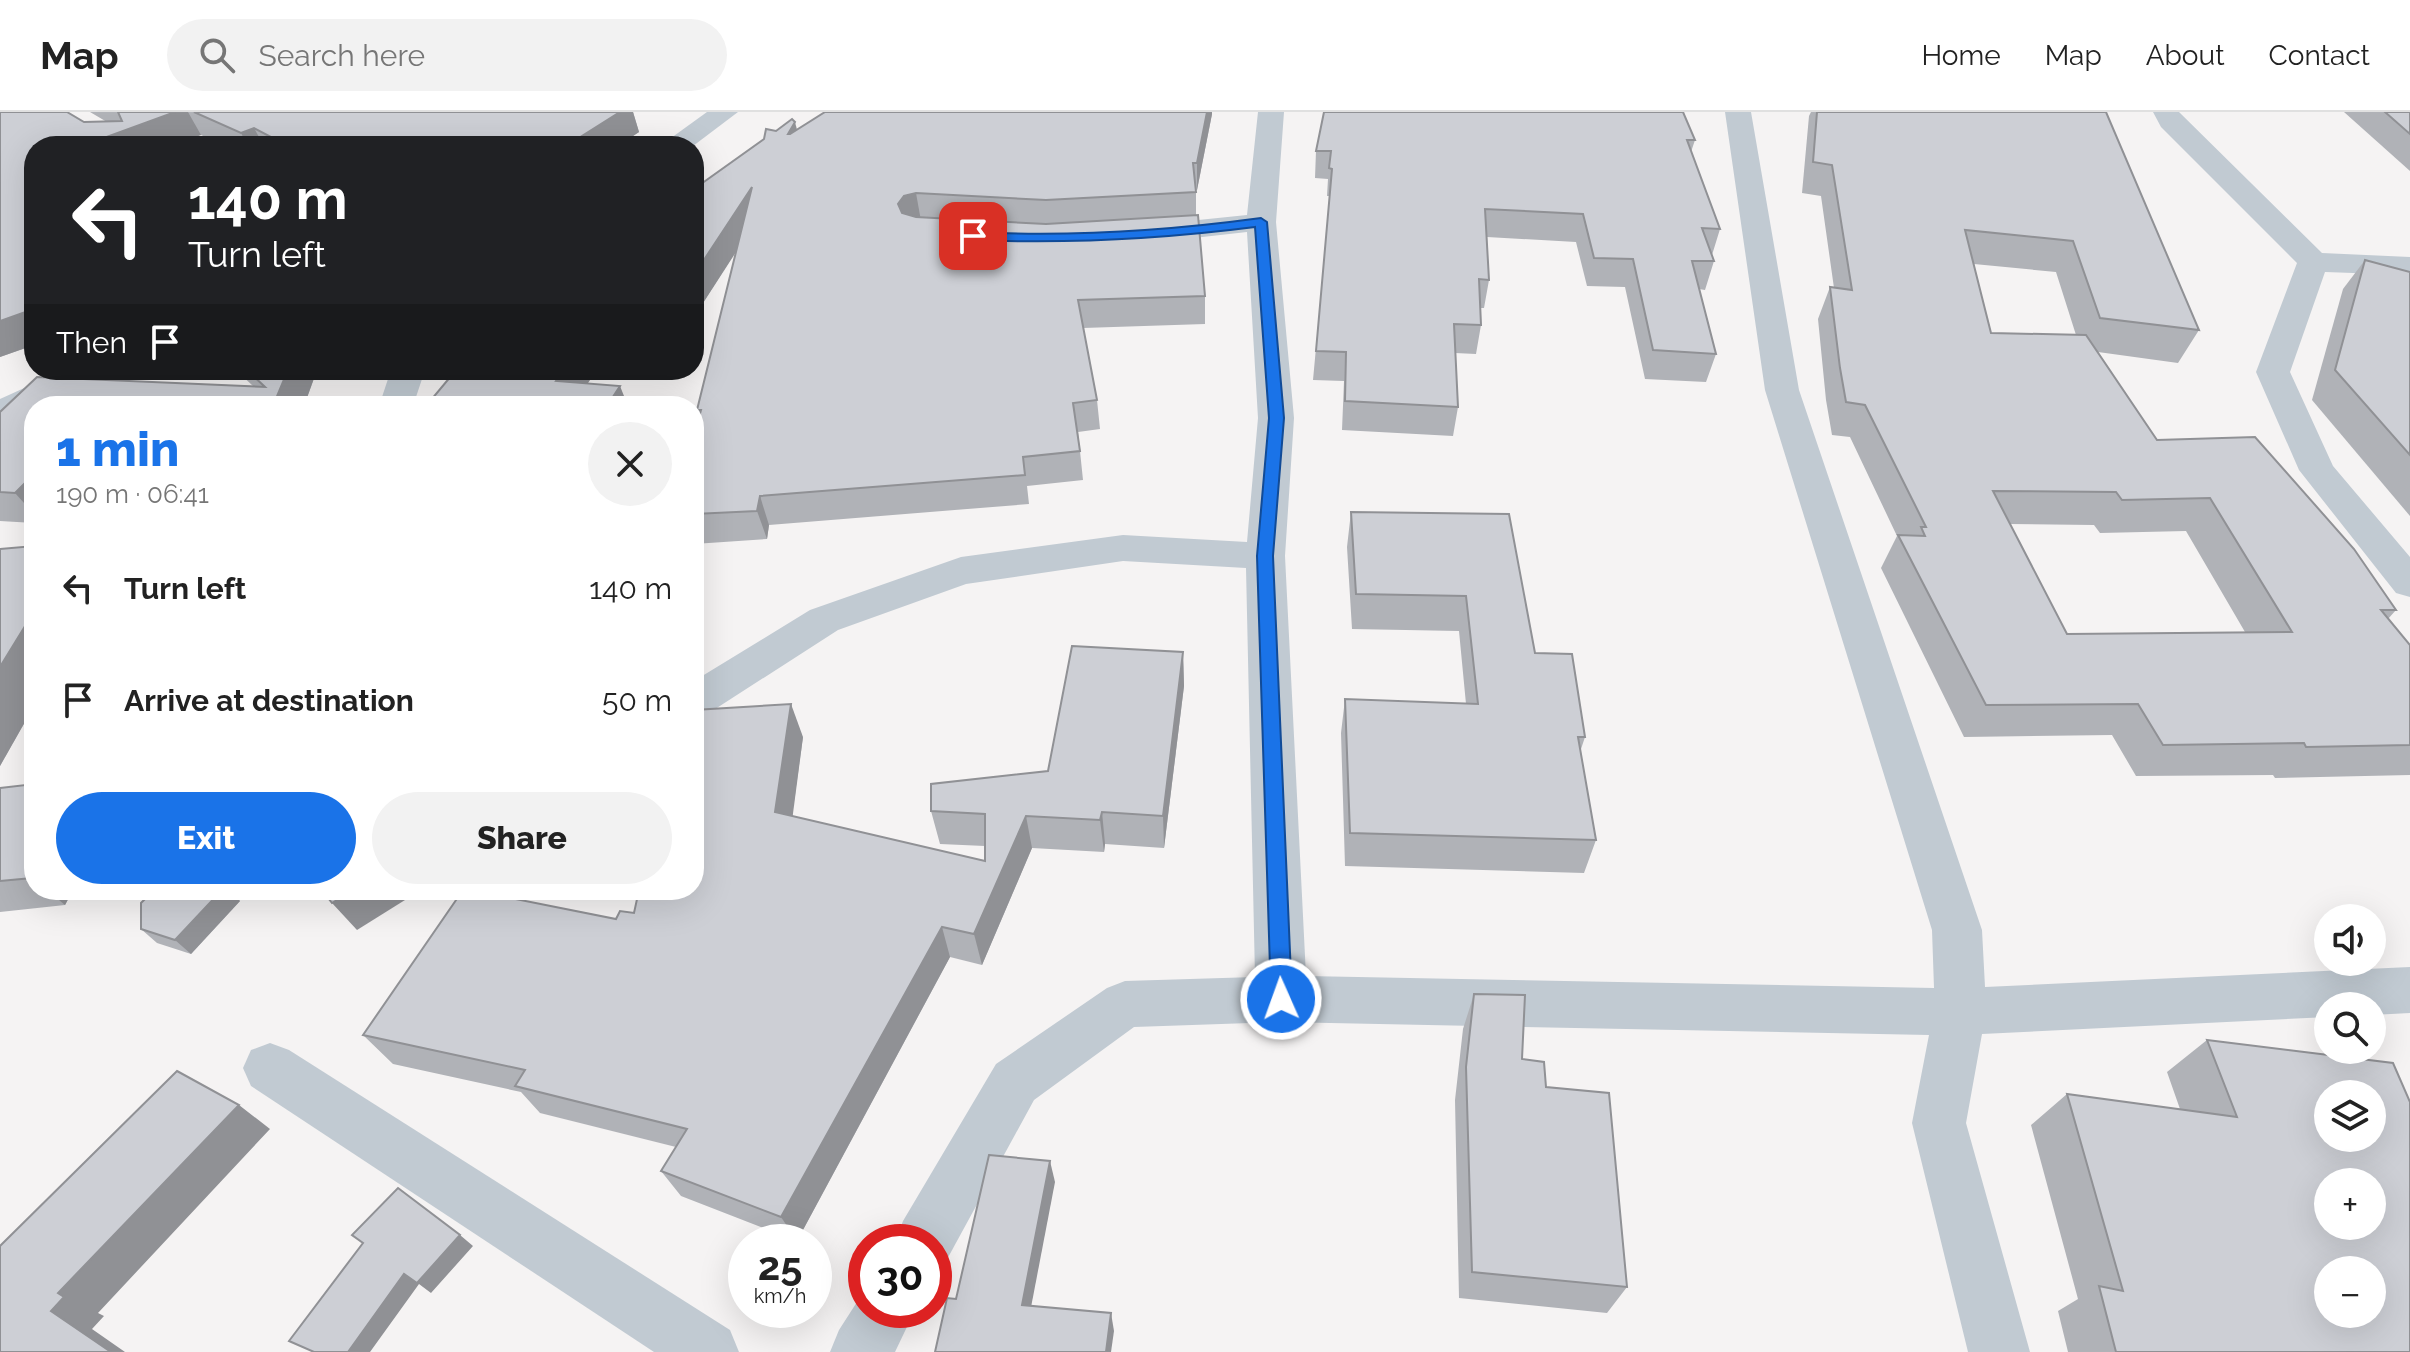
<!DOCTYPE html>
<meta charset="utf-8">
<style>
body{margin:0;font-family:Raleway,sans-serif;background:#f2f2f2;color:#222;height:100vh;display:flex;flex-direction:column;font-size:30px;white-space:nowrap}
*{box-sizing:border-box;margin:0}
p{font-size:26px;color:#767676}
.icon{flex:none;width:44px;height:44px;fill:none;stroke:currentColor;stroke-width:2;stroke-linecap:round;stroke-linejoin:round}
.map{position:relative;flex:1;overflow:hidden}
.drawer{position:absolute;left:24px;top:284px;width:680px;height:504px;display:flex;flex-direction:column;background:#fff;border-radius:32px;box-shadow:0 8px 32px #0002}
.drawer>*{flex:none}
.hud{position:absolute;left:24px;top:24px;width:680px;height:244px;border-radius:32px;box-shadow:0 8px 32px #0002;background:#202124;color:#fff;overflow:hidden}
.tools{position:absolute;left:2314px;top:792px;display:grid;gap:16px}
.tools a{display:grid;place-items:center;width:72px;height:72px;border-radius:50%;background:#fff;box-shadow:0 8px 32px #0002;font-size:40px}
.speed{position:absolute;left:728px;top:1112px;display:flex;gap:16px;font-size:40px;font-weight:700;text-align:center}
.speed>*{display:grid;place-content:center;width:104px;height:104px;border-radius:50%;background:#fff;box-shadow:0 8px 32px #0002;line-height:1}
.speed small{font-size:20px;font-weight:400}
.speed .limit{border:12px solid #d22;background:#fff;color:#111}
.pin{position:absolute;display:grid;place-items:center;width:68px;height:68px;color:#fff;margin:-34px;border-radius:16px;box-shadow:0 4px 12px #0006}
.me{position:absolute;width:88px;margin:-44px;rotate:358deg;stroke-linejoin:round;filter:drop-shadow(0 0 6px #0008)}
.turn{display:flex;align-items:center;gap:28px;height:168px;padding:0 32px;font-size:36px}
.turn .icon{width:104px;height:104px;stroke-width:2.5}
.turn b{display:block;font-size:56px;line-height:68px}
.then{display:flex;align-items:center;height:76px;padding:0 32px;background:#0003;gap:16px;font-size:30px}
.round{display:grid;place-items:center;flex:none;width:84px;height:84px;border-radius:42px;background:#f2f2f2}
.overview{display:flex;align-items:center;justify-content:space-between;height:136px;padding:0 32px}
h1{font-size:48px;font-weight:800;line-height:60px;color:#1a73e8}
.action{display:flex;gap:16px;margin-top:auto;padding:16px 32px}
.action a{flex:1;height:92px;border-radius:48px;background:#1a73e8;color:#fff;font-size:32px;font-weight:800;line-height:92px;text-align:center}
.action a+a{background:#f2f2f2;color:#222}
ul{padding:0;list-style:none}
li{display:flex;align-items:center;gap:24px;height:112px;padding:0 32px}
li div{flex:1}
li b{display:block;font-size:30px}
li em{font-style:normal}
header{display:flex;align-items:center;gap:48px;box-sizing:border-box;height:112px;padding:0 40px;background:#fff;border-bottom:2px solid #e0e0e0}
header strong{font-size:38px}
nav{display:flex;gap:44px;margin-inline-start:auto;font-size:28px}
.search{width:560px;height:72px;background:#f2f2f2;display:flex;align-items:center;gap:20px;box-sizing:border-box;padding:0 28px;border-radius:44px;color:#767676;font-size:30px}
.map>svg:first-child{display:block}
</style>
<header>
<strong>Map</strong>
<div class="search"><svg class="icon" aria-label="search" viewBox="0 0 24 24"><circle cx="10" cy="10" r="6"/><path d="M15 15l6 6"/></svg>Search here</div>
<nav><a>Home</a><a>Map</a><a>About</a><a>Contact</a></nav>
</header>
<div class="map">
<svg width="2410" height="1240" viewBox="0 0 2410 1240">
<rect width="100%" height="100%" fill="#f5f3f3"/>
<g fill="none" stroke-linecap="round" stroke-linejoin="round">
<g fill="#c1cad2" fill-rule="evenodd">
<polygon points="707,0 738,0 693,34 660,34"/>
<polygon points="1258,0 1284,0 1276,110 1294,306 1285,444 1306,864 1934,876 1932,818 1765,278 1725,0 1751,0 1799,278 1982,818 1985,875 2410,855 2410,901 2372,903 2372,894 2328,894 2328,905 1982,922 1966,1011 2030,1240 1968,1240 1912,1011 1929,923 1281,910 1134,915 1034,988 945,1151 934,1155 934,1130 895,1130 903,1109 996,952 1107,876 1125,869 1255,865 1246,456 1123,449 966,472 838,518 709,601 694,606 694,569 810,498 961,445 1123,423 1247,430 1258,306 1247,120 1140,132 1129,129 1125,123 1129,117 1140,114 1247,103"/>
<polygon points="2153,0 2179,0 2322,141 2410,145 2410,163 2325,160 2290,260 2333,354 2410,445 2410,485 2396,481 2299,358 2256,260 2297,151 2161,15"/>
<polygon points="64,258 109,258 104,265 0,311 0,287"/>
<polygon points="391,258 425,258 413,294 379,294"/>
<polygon points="270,931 289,938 730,1218 739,1240 654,1240 251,974 243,956 251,938"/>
<polygon points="866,1176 866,1198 915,1198 895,1240 830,1240 839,1218"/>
</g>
</g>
<g fill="#b0b2b7" fill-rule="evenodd">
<polygon points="0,0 84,10 107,10 90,0 633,0 639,20 618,34 225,34 201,23 34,34 34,233 0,245"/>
<path d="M1811 0H2106L2199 218 2178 251 2098 240 2157 328 2396 498 2388 507 2410 533V663L2275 666 2273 663 2136 664 2112 623 1964 625 1881 456 1897 424 1850 325 1832 323 1826 288 1818 207 1830 175 1834 176 1821 84 1802 81 1809 4ZM1974 152 2056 160 2076 223 1991 221ZM2010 412 2094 413 2100 421 2186 419 2245 520 2067 522Z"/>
<polygon points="2344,0 2410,0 2410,59"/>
<polygon points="1212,2 1197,78 1196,78 1196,103 1205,184 1205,212 1083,216 1097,288 1100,317 1078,320 1083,368 1027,374 1029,392 769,413 767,427 694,432 694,323 699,304 697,298 736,139 694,205 776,19"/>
<polygon points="1695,28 1691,40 1720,117 1712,143 1714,149 1705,178 1699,177 1716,242 1706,270 1645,267 1625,175 1587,174 1576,130 1487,125 1489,168 1484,196 1481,196 1481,213 1476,242 1455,241 1458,295 1453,324 1342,318 1344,269 1313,268 1330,84 1327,84 1328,67 1315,66 1316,39"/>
<polygon points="2365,148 2410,160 2410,404 2312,288 2343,177"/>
<polygon points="236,258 317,258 304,294 34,294 34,411 0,409 0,300 37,265 253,274"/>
<polygon points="1351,400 1509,402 1535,541 1585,625 1580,640 1596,728 1584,761 1345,754 1341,621 1345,587 1466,592 1459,519 1352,517 1347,435"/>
<polygon points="34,434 34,594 0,654 0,437"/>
<polygon points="1183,540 1184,574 1164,736 1105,732 1104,740 1032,736 982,853 950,845 797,1129 681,1084 661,1059 676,1035 540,1001 521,980 393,952 363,923 616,807 634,801 803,625 792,704 985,749 985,734 940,732 931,699 1048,659"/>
<polygon points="34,672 34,778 73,778 65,793 0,800 0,676"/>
<polygon points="154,778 229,778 240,789 191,842 157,831 141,817"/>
<polygon points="1474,882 1522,947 1546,975 1627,1175 1607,1201 1459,1186 1455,988 1463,917"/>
<polygon points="2207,928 2410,1240 2068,1240 2058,1199 2078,1187 2031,1013 2067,982 2180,997 2167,960"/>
</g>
<g fill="#909195">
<polygon points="175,0 188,0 201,23 172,34 82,34"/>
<polygon points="598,0 633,0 639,20 618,34 566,34"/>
<polygon points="1207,0 1212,0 1212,2 1197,78 1197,51"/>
<polygon points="795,10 802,37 788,22"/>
<polygon points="254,16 264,34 248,34 241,21"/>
<polygon points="752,75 760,103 694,205 694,163"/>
<polygon points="916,81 921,109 904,119 898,92 904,84"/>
<polygon points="34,197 34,233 0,245 0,209"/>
<polygon points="288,258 317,258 304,294 273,294"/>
<polygon points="564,258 597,258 572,294 556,269"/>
<polygon points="620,274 628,294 607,294"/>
<polygon points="34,362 34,402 15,381"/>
<polygon points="760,384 769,413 767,427 757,399"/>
<polygon points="27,511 34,518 34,594 0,654 0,555"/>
<polygon points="1183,540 1184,574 1164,736 1163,704"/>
<polygon points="791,592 803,625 789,732 775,700"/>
<polygon points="1102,700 1105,732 1104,740 1100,708"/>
<polygon points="1026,704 1032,736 982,853 974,822"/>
<polygon points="47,778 73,778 65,793"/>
<polygon points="222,778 229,778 240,789 191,842 175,828"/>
<polygon points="353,778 421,778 357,818 332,791"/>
<polygon points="942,815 950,845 797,1129 781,1105"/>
<polygon points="239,993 270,1017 98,1201 104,1204 92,1217 125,1240 111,1240 51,1199 58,1181"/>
<polygon points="1050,1049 1055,1070 1028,1211 1022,1193"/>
<polygon points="460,1123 473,1134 431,1181 419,1172 370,1240 348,1240 404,1162"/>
<polygon points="1111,1201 1114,1219 1111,1240 1106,1240"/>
</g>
<g fill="#cdcfd5" stroke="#909195" stroke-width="2" fill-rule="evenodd">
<polygon points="0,0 67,0 84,10 122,9 118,0 175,0 82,34 34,34 34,197 0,209"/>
<polygon points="194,0 620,0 566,34 288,34 254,16 241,21"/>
<polygon points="825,0 1207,0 1197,51 1193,51 1196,80 1046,88 916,81 904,84 898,92 902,101 916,105 1046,112 1198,103 1205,184 1078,188 1097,288 1073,291 1080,339 1023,345 1025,363 760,384 757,399 694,402 694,323 701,298 697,298 752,75 694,163 694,77 764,27 766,17 776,19 792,7 795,10 788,22 790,22"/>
<polygon points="1324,0 1683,0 1695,28 1687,28 1720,117 1702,116 1714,149 1692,149 1716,242 1653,238 1633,147 1594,146 1583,102 1485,97 1489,168 1479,167 1481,213 1454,212 1458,295 1345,289 1346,240 1316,239 1332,57 1329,56 1331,39 1316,39"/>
<path d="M1817 0H2106L2199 218 2100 206 2073 129 1965 118 1991 221 2086 223 2157 328 2255 325 2354 437 2396 498H2381L2410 533V633L2306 635 2304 631 2163 633 2138 592 1986 593 1898 423 1925 424 1921 415H1926L1865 293 1846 290 1840 256 1830 175 1852 178 1832 53 1813 50ZM1993 379 2116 380 2122 388 2210 386 2292 520 2067 522Z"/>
<polygon points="2385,0 2410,0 2410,22"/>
<polygon points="2365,148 2410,160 2410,343 2335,258"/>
<polygon points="247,258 288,258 273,294 34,294 34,362 15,381 0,380 0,300 37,265 265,275"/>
<polygon points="456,258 564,258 556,269 620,274 607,294 426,294"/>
<polygon points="1351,400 1509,402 1535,541 1572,542 1585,625 1578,625 1596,728 1350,721 1345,587 1478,592 1466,484 1356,482"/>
<polygon points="34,434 34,510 27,511 0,555 0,437"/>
<polygon points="1072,534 1183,540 1163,704 1102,700 1100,708 1026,704 974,822 942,815 781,1105 661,1059 687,1017 515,974 525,958 363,923 463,778 470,778 616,807 620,799 634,801 639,778 694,778 694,598 791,592 775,700 985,749 985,702 931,699 931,672 1048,659"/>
<polygon points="34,672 34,762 32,766 0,769 0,676"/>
<polygon points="154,778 222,778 175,828 141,817 141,791"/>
<polygon points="322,778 353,778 332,791"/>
<polygon points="1474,882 1525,883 1522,947 1544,950 1546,975 1609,981 1627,1175 1472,1160 1466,955"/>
<path d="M2207 928 2393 951 2410 990V1240H2116L2099 1174 2123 1179 2067 982 2237 1005ZM2328 982H2372V1026H2328ZM2328 1070H2372V1114H2328ZM2328 1158H2372V1202H2328Z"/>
<polygon points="177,959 239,993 58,1181 64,1185 51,1199 111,1240 0,1240 0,1134"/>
<polygon points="989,1043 1050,1049 1022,1193 1111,1201 1106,1240 935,1240 947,1186 956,1187"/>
<polygon points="398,1076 460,1123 417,1171 404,1162 348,1240 314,1240 289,1229 363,1131 352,1123"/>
</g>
<path fill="#1a73e8" stroke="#114b97" stroke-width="2" d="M1261 106 1267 110 1284 306 1273 444 1292 887 1289 894 1281 896 1274 894 1271 887 1257 444 1269 306 1255 115C1161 127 1068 132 973 128L966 124 973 120C1070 125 1165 119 1261 106Z"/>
</svg>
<div class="tools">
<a><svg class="icon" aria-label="sound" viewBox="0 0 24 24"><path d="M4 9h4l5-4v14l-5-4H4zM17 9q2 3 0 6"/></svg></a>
<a><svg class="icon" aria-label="search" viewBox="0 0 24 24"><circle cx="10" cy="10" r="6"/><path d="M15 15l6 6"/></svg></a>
<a><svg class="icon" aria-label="layers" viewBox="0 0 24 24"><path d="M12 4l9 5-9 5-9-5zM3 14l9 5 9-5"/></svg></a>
<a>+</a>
<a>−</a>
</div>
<div class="speed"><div>25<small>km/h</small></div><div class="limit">30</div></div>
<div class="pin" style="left:973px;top:124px;background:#d93025"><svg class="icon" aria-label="arrive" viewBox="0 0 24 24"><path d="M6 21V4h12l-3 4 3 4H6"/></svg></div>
<svg class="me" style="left:1281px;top:887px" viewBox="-20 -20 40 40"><circle r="17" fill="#1a73e8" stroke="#fff" stroke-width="3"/><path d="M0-11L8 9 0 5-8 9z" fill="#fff"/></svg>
<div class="hud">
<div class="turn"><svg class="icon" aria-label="left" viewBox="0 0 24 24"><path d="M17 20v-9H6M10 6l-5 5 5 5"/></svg><div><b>140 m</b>Turn left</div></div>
<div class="then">Then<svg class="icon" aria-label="arrive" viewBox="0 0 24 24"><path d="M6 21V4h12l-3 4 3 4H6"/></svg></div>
</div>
<section class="drawer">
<div class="overview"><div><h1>1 min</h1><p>190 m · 06:41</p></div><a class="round"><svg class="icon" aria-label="close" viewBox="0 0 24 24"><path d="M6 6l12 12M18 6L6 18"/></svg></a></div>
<ul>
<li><svg class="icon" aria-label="left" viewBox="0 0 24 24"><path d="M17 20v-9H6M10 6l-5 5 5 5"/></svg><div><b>Turn left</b></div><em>140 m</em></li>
<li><svg class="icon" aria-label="arrive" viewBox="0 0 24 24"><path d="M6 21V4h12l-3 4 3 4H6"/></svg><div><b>Arrive at destination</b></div><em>50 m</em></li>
</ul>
<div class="action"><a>Exit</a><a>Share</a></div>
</section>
</div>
